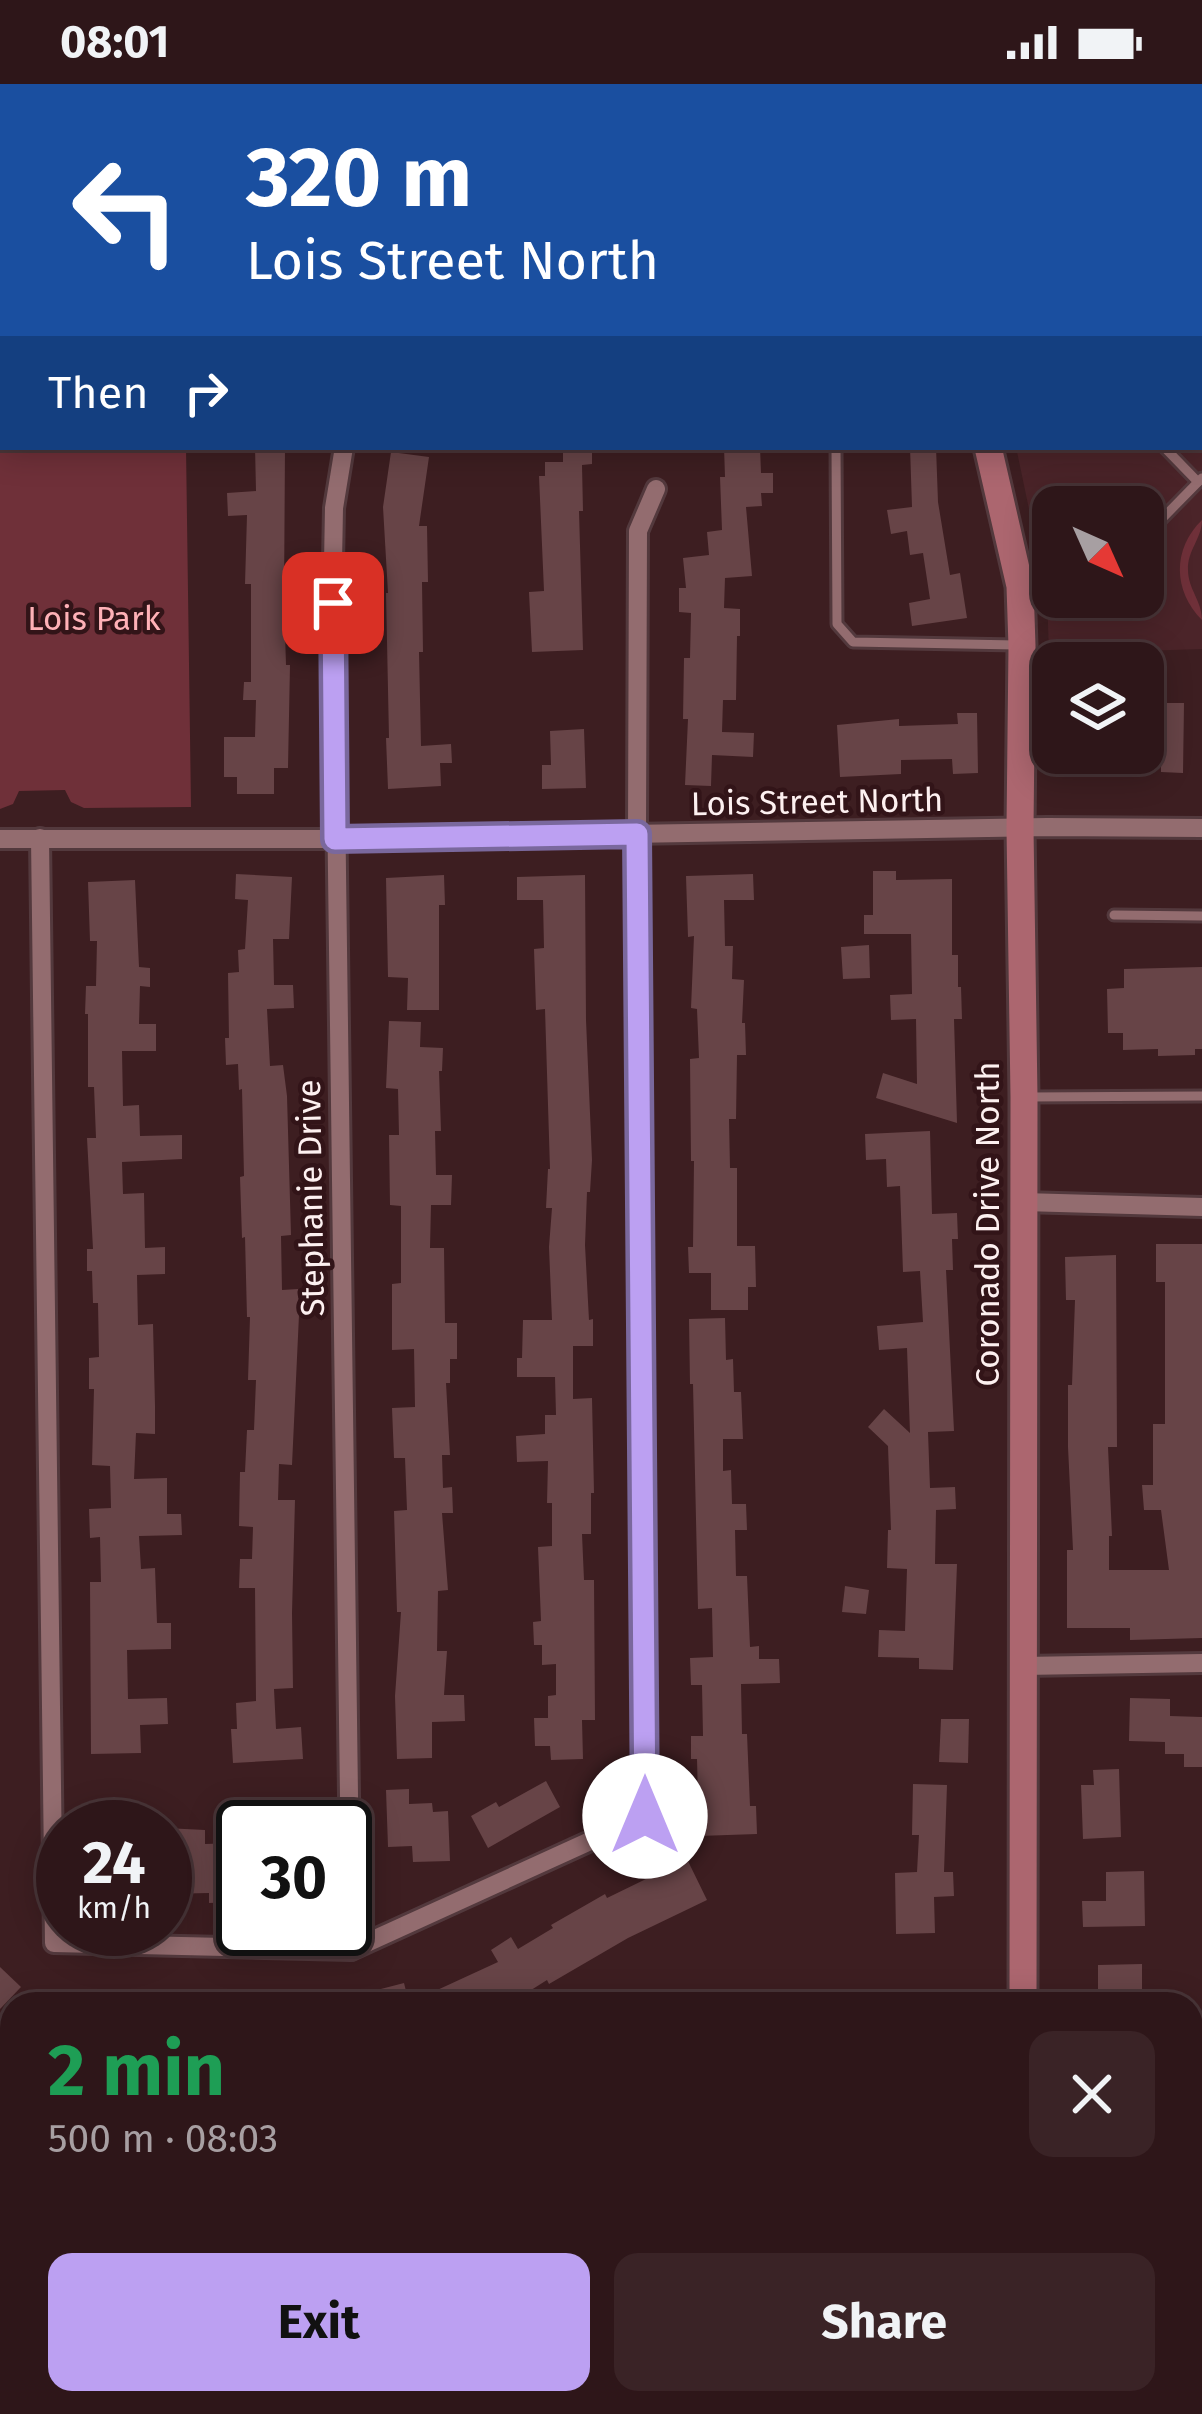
<!DOCTYPE html>
<meta charset="utf-8">
<style>
body{margin:0;font-family:"Fira Sans",sans-serif;background:#3a2326;color:#f1f3f6;height:100vh;display:flex;flex-direction:column;font-size:45px;white-space:nowrap}
*{box-sizing:border-box;margin:0}
p{font-size:39px;color:#a79fa2}
.icon{flex:none;width:66px;height:66px;fill:none;stroke:currentColor;stroke-width:2;stroke-linecap:round;stroke-linejoin:round}
.map{position:relative;flex:1;overflow:hidden}
.sheet{position:absolute;left:0px;top:1908px;width:1203px;height:423px;display:flex;flex-direction:column;background:#2e1619;border-radius:36px 36px 0 0;box-shadow:0 6px 30px #0003,0 0 0 3px #493538}
.sheet>*{flex:none}
.guide{position:absolute;left:0px;top:0px;width:1203px;height:366px;box-shadow:0 6px 30px #0003,0 0 0 3px #493538;background:#1a4fa0;color:#fff;overflow:hidden}
.needle{width:78px;rotate:135deg}
.fabs{position:absolute;left:1032px;top:402px;display:grid;gap:24px}
.fabs a{display:grid;place-items:center;width:132px;height:132px;border-radius:24px;background:#2e1619;box-shadow:0 6px 30px #0003,0 0 0 3px #493538;font-size:60px}
.speed{position:absolute;left:36px;top:1716px;display:flex;gap:24px;font-size:60px;font-weight:700;text-align:center}
.speed>*{display:grid;place-content:center;width:156px;height:156px;border-radius:50%;background:#2e1619;box-shadow:0 6px 30px #0003,0 0 0 3px #493538;line-height:1}
.speed small{font-size:30px;font-weight:400}
.speed .limit{border:6px solid #111;border-radius:18px;background:#fff;color:#111}
.pin{position:absolute;display:grid;place-items:center;width:102px;height:102px;color:#fff;margin:-51px;border-radius:24px;box-shadow:0 6px 18px #0006}
.me{position:absolute;width:132px;margin:-66px;rotate:0deg;stroke-linejoin:round;filter:drop-shadow(0 0 9px #0008)}
.turn{display:flex;align-items:center;gap:42px;height:252px;padding:0 48px;font-size:54px}
.turn .icon{width:156px;height:156px;stroke-width:2.5}
.turn b{display:block;font-size:84px;line-height:102px}
.then{display:flex;align-items:center;height:114px;padding:0 48px;background:#0003;gap:24px;font-size:45px}
.round{display:grid;place-items:center;flex:none;width:126px;height:126px;border-radius:24px;background:#3a2326}
.overview{display:flex;align-items:center;justify-content:space-between;height:204px;padding:0 48px}
h1{font-size:72px;font-weight:700;line-height:90px;color:#1e9e55}
.primary-button{display:flex;gap:24px;margin-top:auto;padding:24px 48px}
.primary-button a{flex:1;height:138px;border-radius:24px;background:#bca0f2;color:#111;font-size:48px;font-weight:700;line-height:138px;text-align:center}
.primary-button a+a{background:#3a2326;color:#f1f3f6}
.status{display:flex;justify-content:space-between;align-items:center;height:84px;padding:0 60px;background:#2e1619;direction:ltr}
.status svg{height:33px;fill:currentColor}
.map>svg:first-child{display:block}
</style>
<div class="status"><b>08:01</b><svg viewBox="0 0 49 12"><path d="M0 12V9h3v3zM5 12V6h3v6zM10 12V3h3v9zM15 12V0h3v12zM26 1h20v11H26zM47 4h2v5h-2z"/></svg></div>
<div class="map">
<svg width="1202" height="2330" viewBox="0 0 1202 2330">
<rect width="100%" height="100%" fill="#3d1e21"/>
<path fill="#4b2429" fill-rule="evenodd" d="M1005 0H1202V565L1049 570 1047 511 1016 363H1200V3H1005ZM1053 423H1143V513H1053Z"/>
<g fill="#6f3039">
<polygon points="87,0 288,0 287,3 87,3"/>
<polygon points="3,349 3,363 186,363 191,723 84,724 71,718 65,706 19,707 13,720 0,725 0,352"/>
<path d="M1202 436C1202 454 1187 467 1188 486 1188 505 1202 517 1202 536 1173 507 1172 465 1202 436Z"/>
</g>
<g fill="#674447">
<polygon points="255,363 285,363 284,516 286,581 290,581 288,684 274,684 274,710 237,710 237,693 224,693 224,653 255,653 256,616 243,616 244,598 251,598 251,500 245,500 247,431 228,432 227,409 256,407"/>
<polygon points="563,363 592,363 592,380 582,381 583,427 579,427 583,566 532,568 529,508 544,507 539,392 545,392 545,378 563,378"/>
<polygon points="724,363 760,363 761,389 773,389 773,409 761,409 762,422 746,423 752,492 725,494 724,524 740,525 740,552 737,552 736,616 723,616 722,648 754,649 753,673 712,671 711,702 685,701 688,635 683,635 684,574 690,574 691,529 679,528 679,504 686,504 683,474 709,471 707,448 722,446 720,393 725,393"/>
<polygon points="910,363 936,363 938,418 950,491 960,489 967,534 912,542 909,519 930,515 923,469 910,471 907,447 891,450 887,426 912,423"/>
<polygon points="391,368 429,373 419,442 427,442 428,498 422,498 423,568 419,568 421,662 451,660 452,679 440,679 441,702 388,705 386,654 389,654 386,509 388,509 383,423"/>
<polygon points="1156,619 1184,619 1183,689 1161,688 1161,677 1143,677 1143,623 1156,623"/>
<polygon points="957,629 977,629 978,689 953,690 952,675 901,676 901,690 840,693 837,641 899,635 899,642 958,640"/>
<polygon points="584,645 586,704 542,705 542,681 551,681 550,647"/>
<polygon points="1058,669 1083,669 1083,691 1057,690"/>
<polygon points="873,787 896,787 896,796 952,795 952,871 958,871 958,903 961,903 962,935 954,935 957,1039 876,1014 883,989 917,1000 916,935 891,936 890,911 912,910 911,850 864,850 864,831 873,831"/>
<polygon points="236,790 292,793 289,855 273,855 274,901 293,901 294,924 267,925 270,982 283,981 287,1012 291,1151 281,1152 282,1206 298,1205 299,1231 292,1381 279,1380 278,1416 295,1416 292,1529 293,1604 274,1605 276,1645 301,1643 303,1675 233,1679 231,1645 237,1645 236,1619 256,1617 255,1504 239,1504 240,1475 252,1475 253,1443 239,1442 240,1388 245,1388 247,1346 254,1346 256,1296 248,1296 250,1233 247,1233 245,1153 242,1154 240,1093 244,1092 242,1005 239,1006 238,980 226,981 225,954 229,954 228,889 239,888 238,866 245,865 248,816 235,815"/>
<polygon points="753,790 754,816 724,816 725,862 733,862 732,895 744,896 742,939 745,939 746,971 737,971 736,1035 729,1035 730,1084 737,1084 737,1162 755,1162 756,1203 748,1203 748,1226 711,1226 711,1189 689,1189 688,1163 693,1163 694,1077 691,1077 690,975 699,974 697,925 691,924 694,852 688,853 686,792"/>
<polygon points="444,791 445,821 439,821 439,926 407,926 408,894 388,893 386,794"/>
<polygon points="585,791 586,936 592,1076 590,1108 587,1108 585,1161 589,1236 593,1235 593,1262 573,1262 573,1315 592,1314 594,1409 591,1409 591,1450 582,1450 584,1496 594,1496 595,1636 582,1636 583,1675 551,1676 550,1662 535,1662 534,1634 548,1634 548,1612 556,1611 556,1580 542,1581 542,1561 534,1561 533,1538 541,1537 538,1463 552,1462 552,1419 547,1419 548,1377 517,1378 516,1352 545,1350 545,1331 556,1331 555,1293 517,1293 517,1274 522,1274 523,1236 552,1236 549,1163 552,1124 546,1124 548,1085 550,1085 545,925 536,926 534,865 544,864 543,816 517,816 517,793"/>
<polygon points="135,796 139,883 150,884 150,903 140,902 139,940 156,940 156,967 122,967 123,1022 139,1021 140,1052 182,1051 182,1075 122,1078 123,1110 144,1109 145,1164 165,1163 165,1190 137,1191 138,1241 153,1240 155,1322 155,1350 136,1349 134,1395 167,1394 167,1430 181,1430 182,1451 139,1452 141,1485 155,1484 157,1539 171,1539 171,1565 127,1566 128,1615 167,1614 168,1640 140,1641 141,1669 91,1670 90,1498 101,1498 100,1453 90,1454 89,1425 111,1424 110,1382 92,1381 94,1305 89,1305 89,1274 99,1273 98,1219 93,1219 92,1187 87,1187 87,1165 93,1165 87,1054 96,1054 94,1003 88,1003 88,930 85,930 86,902 96,902 97,857 90,857 88,798"/>
<polygon points="869,861 870,894 843,895 841,863"/>
<polygon points="1202,883 1202,965 1195,965 1195,971 1158,972 1158,965 1123,966 1123,949 1108,949 1107,905 1124,904 1124,885"/>
<polygon points="389,937 421,938 420,963 443,964 442,987 439,987 441,1047 435,1047 436,1091 452,1091 451,1121 431,1121 430,1164 444,1164 445,1239 457,1239 457,1275 450,1275 450,1299 446,1299 450,1371 442,1371 443,1404 452,1403 453,1429 442,1429 448,1506 438,1507 437,1567 447,1567 444,1611 464,1611 465,1637 432,1638 432,1674 397,1675 395,1612 401,1528 397,1528 394,1427 407,1426 405,1374 394,1374 392,1324 415,1323 414,1265 392,1266 392,1200 401,1199 401,1122 390,1121 389,1051 399,1051 398,1005 386,1004"/>
<polygon points="930,1047 932,1130 957,1129 958,1155 952,1155 953,1186 946,1186 954,1347 928,1348 930,1404 955,1403 956,1425 936,1426 935,1480 957,1480 953,1586 919,1585 919,1574 878,1573 879,1546 905,1547 907,1485 887,1484 888,1446 891,1446 888,1362 868,1343 884,1325 910,1349 907,1264 879,1266 877,1242 923,1238 920,1187 903,1188 900,1102 887,1103 886,1075 866,1076 865,1050"/>
<polygon points="1156,1160 1202,1160 1202,1554 1130,1556 1130,1544 1067,1544 1067,1466 1073,1466 1068,1363 1068,1301 1072,1301 1075,1216 1066,1216 1065,1173 1116,1171 1117,1363 1108,1363 1112,1452 1109,1452 1109,1486 1169,1486 1161,1426 1144,1426 1142,1401 1153,1401 1153,1340 1165,1340 1165,1198 1156,1198"/>
<polygon points="725,1234 726,1276 733,1275 734,1308 741,1308 743,1355 723,1355 723,1387 731,1386 732,1420 746,1420 747,1446 735,1446 736,1492 747,1492 750,1563 759,1562 759,1575 779,1575 780,1599 741,1600 742,1650 747,1650 750,1722 756,1722 757,1750 699,1752 697,1675 691,1675 691,1652 703,1652 702,1601 691,1601 690,1574 713,1573 712,1524 698,1525 693,1300 690,1300 689,1235"/>
<polygon points="845,1502 869,1506 866,1530 842,1528"/>
<polygon points="1130,1614 1170,1615 1170,1632 1202,1633 1202,1683 1184,1683 1184,1670 1165,1670 1165,1658 1129,1657"/>
<polygon points="941,1635 969,1635 968,1679 939,1678"/>
<polygon points="1119,1685 1121,1753 1083,1755 1081,1701 1094,1701 1093,1686"/>
<polygon points="546,1697 560,1723 488,1764 471,1732 496,1718 499,1723"/>
<polygon points="913,1700 947,1701 944,1788 953,1788 954,1812 934,1813 935,1849 896,1850 895,1789 917,1788 919,1751 912,1751"/>
<polygon points="409,1705 409,1720 432,1719 433,1728 448,1727 450,1777 413,1778 412,1762 388,1763 386,1706"/>
<polygon points="165,1744 205,1746 205,1760 235,1759 236,1818 209,1819 209,1809 165,1810"/>
<polygon points="687,1775 707,1816 628,1854 549,1900 547,1896 509,1920 380,1920 377,1906 404,1899 409,1919 498,1878 491,1866 511,1853 518,1865 553,1844 551,1841 605,1810 607,1814"/>
<polygon points="1144,1787 1145,1842 1083,1843 1082,1817 1106,1817 1106,1788"/>
<polygon points="1142,1880 1142,1920 1098,1920 1098,1881"/>
<polygon points="0,1883 21,1903 0,1925"/>
</g>
<g fill="none" stroke-linecap="round" stroke-linejoin="round">
<defs>
<g id="lane">
<polyline points="1200,243 1202,245"/>
<polyline points="836,363 837,540 853,558 1017,561"/>
<polyline points="1164,363 1198,398"/>
<polyline points="1143,450 1151,446 1202,394"/>
<polyline points="1025,500 1053,488"/>
<polyline points="1114,831 1202,832"/>
<polyline points="1030,1013 1202,1012"/>
</g>
<g id="street">
<polyline points="433,3 433,0"/>
<polyline points="344,363 334,424 333,479 351,1866"/>
<polyline points="40,754 54,1859 351,1866 645,1732 637,750 638,447 656,405"/>
<polyline points="0,755 335,755 1047,743 1202,744"/>
<polyline points="1023,1118 1202,1123"/>
<polyline points="1023,1582 1202,1579"/>
<polyline points="1191,2156 1202,2156"/>
<polyline points="118,2330 124,2319"/>
<polyline points="543,2330 544,2319"/>
</g>
<g id="secondary">
<polyline points="979,0 979,3"/>
<polyline points="988,363 1020,502 1022,562 1020,744 1024,1013 1023,1920"/>
<polyline points="1023,2319 1023,2330"/>
</g>
</defs>
<use href="#lane" stroke="#53393d" stroke-width="15"/>
<use href="#street" stroke="#53393d" stroke-width="24"/>
<use href="#secondary" stroke="#53393d" stroke-width="33"/>
<use href="#lane" stroke="#936c6f" stroke-width="9"/>
<use href="#street" stroke="#936c6f" stroke-width="18"/>
<use href="#secondary" stroke="#ac666f" stroke-width="27"/>
</g>
<g fill="none" stroke-linecap="round" stroke-linejoin="round">
<defs>
<polyline id="route" points="333,519 335,755 637,750 645,1732"/>
</defs>
<use href="#route" stroke="#7a689d" stroke-width="30"/>
<use href="#route" stroke="#bca0f2" stroke-width="21"/>
</g>
<g text-anchor="middle" stroke-width="9" stroke-linejoin="round" paint-order="stroke">
<g font-size="33" fill="#ffb1b7" stroke="#321418">
<text x="94" y="546">Lois Park</text>
</g>
<g font-size="33" fill="#fdf0f0" stroke="#321418">
<text transform="translate(817 717) rotate(-1)" y="12">Lois Street North</text>
<text transform="translate(310 1114) rotate(-91)" y="12">Stephanie Drive</text>
<text transform="translate(987 1140) rotate(-90)" y="12">Coronado Drive North</text>
</g>
</g>
</svg>
<div class="fabs">
<a><svg class="needle" viewBox="-14 -14 28 28"><path d="M0-13l5 13h-10z" fill="#e53935"/><path d="M0 13l5-13h-10z" fill="#a79fa2"/></svg></a>
<a><svg class="icon" aria-label="layers" viewBox="0 0 24 24"><path d="M12 4l9 5-9 5-9-5zM3 14l9 5 9-5"/></svg></a>
</div>
<div class="speed"><div>24<small>km/h</small></div><div class="limit">30</div></div>
<div class="pin" style="left:333px;top:519px;background:#d93025"><svg class="icon" aria-label="arrive" viewBox="0 0 24 24"><path d="M6 21V4h12l-3 4 3 4H6"/></svg></div>
<svg class="me" style="left:645px;top:1732px" viewBox="-20 -20 40 40"><circle r="19" fill="#fff"/><path d="M0-13L10 11 0 6-10 11z" fill="#bca0f2"/></svg>
<div class="guide">
<div class="turn"><svg class="icon" aria-label="left" viewBox="0 0 24 24"><path d="M17 20v-9H6M10 6l-5 5 5 5"/></svg><div><b>320 m</b>Lois Street North</div></div>
<div class="then">Then<svg class="icon" aria-label="right" viewBox="0 0 24 24"><path d="M7 20v-9h11M14 6l5 5-5 5"/></svg></div>
</div>
<section class="sheet">
<div class="overview"><div><h1>2 min</h1><p>500 m · 08:03</p></div><a class="round"><svg class="icon" aria-label="close" viewBox="0 0 24 24"><path d="M6 6l12 12M18 6L6 18"/></svg></a></div>
<div class="primary-button"><a>Exit</a><a>Share</a></div>
</section>
</div>
